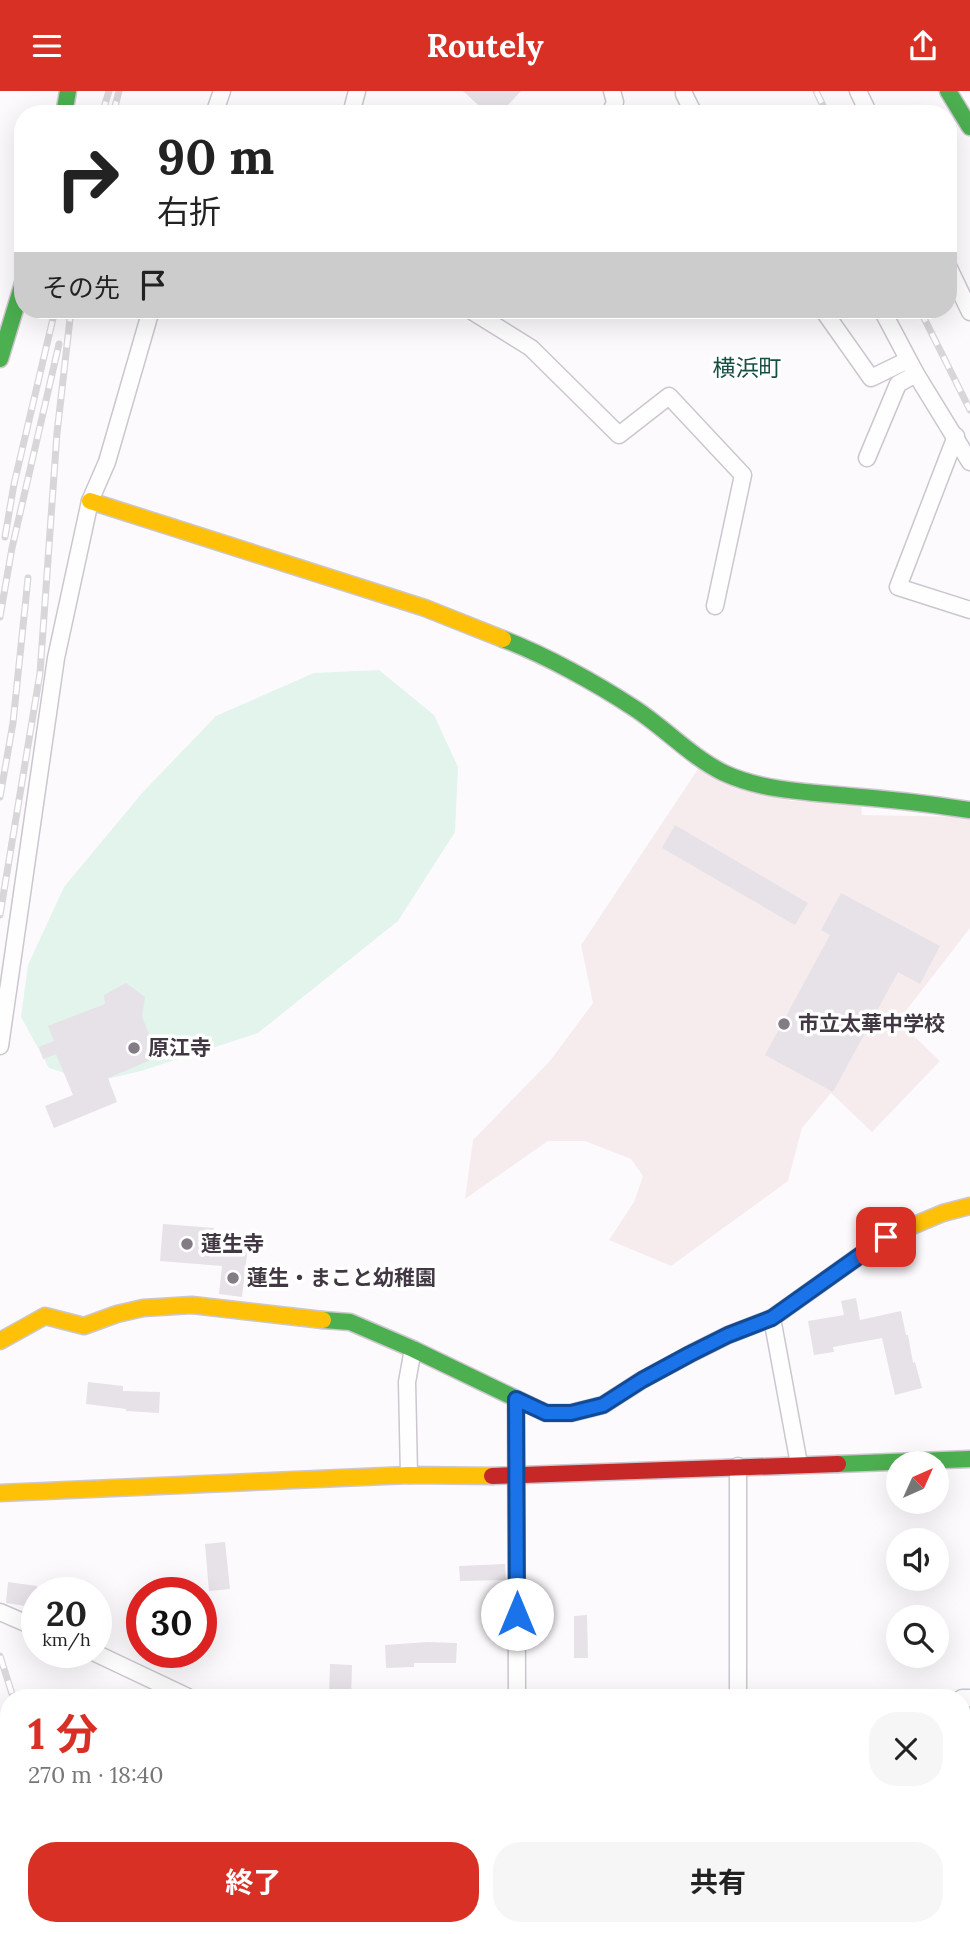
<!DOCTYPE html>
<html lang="ja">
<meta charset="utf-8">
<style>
body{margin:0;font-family:Lora,"Noto Sans JP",serif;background:#f6f6f6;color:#222;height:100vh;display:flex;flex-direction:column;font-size:26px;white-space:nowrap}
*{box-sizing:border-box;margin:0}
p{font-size:23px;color:#767676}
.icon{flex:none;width:38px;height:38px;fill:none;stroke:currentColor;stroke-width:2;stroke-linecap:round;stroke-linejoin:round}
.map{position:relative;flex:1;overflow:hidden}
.drawer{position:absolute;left:0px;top:1598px;width:971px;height:247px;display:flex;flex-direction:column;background:#fff;border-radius:28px 28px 0 0;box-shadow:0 7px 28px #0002}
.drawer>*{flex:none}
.top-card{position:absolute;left:14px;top:14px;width:943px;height:214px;border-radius:28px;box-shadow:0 7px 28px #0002;background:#fff;color:#222;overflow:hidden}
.needle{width:46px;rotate:45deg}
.controls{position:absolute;left:886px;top:1360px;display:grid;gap:14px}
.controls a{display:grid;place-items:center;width:63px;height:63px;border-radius:50%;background:#fff;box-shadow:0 7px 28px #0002;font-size:35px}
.speed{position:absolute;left:21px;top:1486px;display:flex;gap:14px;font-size:35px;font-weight:700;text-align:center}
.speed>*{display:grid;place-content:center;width:91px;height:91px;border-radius:50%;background:#fff;box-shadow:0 7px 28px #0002;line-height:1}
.speed small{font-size:18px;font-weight:400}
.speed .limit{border:10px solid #d22;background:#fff;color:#111}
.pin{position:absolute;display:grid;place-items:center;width:60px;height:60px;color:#fff;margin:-30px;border-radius:14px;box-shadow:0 4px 10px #0006}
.me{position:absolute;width:77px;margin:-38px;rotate:0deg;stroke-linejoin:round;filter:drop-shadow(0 0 5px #0008)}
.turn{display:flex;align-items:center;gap:24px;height:147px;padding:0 28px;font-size:32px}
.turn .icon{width:91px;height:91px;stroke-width:2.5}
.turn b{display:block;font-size:49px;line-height:60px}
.then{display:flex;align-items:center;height:66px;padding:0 28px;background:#0003;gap:14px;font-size:26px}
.round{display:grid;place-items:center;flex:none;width:74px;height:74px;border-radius:28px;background:#f6f6f6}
.head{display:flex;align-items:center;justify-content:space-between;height:119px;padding:0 28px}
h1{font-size:42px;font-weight:700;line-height:52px;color:#d93025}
.button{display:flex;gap:14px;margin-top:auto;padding:14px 28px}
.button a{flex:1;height:80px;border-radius:28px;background:#d93025;color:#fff;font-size:28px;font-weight:700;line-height:80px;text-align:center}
.button a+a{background:#f6f6f6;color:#222}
header{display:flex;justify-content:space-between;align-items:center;height:91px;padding:0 28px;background:#d93025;color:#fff;font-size:32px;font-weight:700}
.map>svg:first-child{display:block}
</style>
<header><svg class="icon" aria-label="menu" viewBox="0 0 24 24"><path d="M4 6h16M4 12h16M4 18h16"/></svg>Routely<svg class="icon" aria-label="share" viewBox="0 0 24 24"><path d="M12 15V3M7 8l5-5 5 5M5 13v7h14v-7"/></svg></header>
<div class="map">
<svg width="970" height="1843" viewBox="0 0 970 1843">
<rect width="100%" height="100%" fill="#fdfafe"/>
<polygon fill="#f6eced" points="700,675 791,710 861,712 862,724 970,726 970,837 898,930 940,970 872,1041 831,1002 802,1037 788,1090 671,1175 609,1149 634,1111 643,1085 631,1068 585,1050 548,1050 465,1108 473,1049 549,971 593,912 581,854"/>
<polygon fill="#e2f4ec" points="379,579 434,624 458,676 455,741 398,830 258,942 141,980 94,991 49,977 21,926 28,874 64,796 143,701 216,625 314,582"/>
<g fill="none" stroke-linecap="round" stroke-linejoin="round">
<g stroke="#a9c2ce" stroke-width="28">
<polyline points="962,1623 970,1620"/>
<polyline points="685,1843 695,1836"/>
</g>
</g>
<g fill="#e7e1e8">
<polygon points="463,0 521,0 508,14 517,23 488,23"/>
<polygon points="675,734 808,812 795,834 662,757"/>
<polygon points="841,802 940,855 920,893 898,881 833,1001 765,964 830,844 821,839"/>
<polygon points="126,892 145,906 142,926 158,966 108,987 117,1011 54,1037 45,1015 73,1004 56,963 43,968 39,956 54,950 48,935 105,913 104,904"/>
<polygon points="163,1133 214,1137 213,1151 248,1155 242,1206 219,1203 222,1175 160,1170"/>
<polygon points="856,1207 860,1229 901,1220 906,1244 908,1244 913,1272 915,1271 922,1297 895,1304 882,1247 833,1256 834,1261 814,1264 808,1230 844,1224 841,1210"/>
<polygon points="88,1291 123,1295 123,1300 160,1301 159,1322 126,1320 126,1318 86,1313"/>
<polygon points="225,1451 230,1498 209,1500 205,1453"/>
<polygon points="505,1473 506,1489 460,1490 459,1475"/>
<polygon points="8,1491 37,1495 37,1517 6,1512"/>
<polygon points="587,1524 588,1567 574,1567 574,1525"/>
<polygon points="428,1551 457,1552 456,1572 414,1572 414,1576 386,1577 385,1554"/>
<polygon points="330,1573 352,1574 351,1606 329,1606"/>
</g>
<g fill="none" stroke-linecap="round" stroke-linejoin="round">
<defs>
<g id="street">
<polyline points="684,0 684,3 694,23"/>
<polyline points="858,0 869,23"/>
<polyline points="214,23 222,0"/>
<polyline points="351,23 357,0"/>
<polyline points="610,23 615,11 612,0"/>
<polyline points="948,175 970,221"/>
<polyline points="470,219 531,257 619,344 669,305 743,384 715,515"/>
<polyline points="823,219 871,287 908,269"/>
<polyline points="882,219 916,283 970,371"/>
<polyline points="956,345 898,496 970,519"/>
<polyline points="867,367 898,293 916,283"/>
<polyline points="0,955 56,567 90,410 107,371 151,219"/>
<polyline points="772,1227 799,1373"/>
<polyline points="516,1309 517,1606"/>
<polyline points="738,1375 738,1606"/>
<polyline points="409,1384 407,1291 413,1258"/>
<polyline points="0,1521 37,1537"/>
<polyline points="93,1561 188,1606"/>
<polyline points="962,1607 970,1607"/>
<polyline points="0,1805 8,1820"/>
<polyline points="270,1836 270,1839"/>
<polyline points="591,1843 604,1836"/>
</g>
<g id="fast">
<polyline points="948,0 970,36"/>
<polyline points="64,23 68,0"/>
<polyline points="0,268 23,192"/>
<path d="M503 548C545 564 596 592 634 617 665 637 691 666 724 682 763 700 807 701 849 705 889 708 930 713 970 719"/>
<polyline points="323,1229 350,1231 413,1258 546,1322 571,1322 603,1314 642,1289 692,1262"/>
<polyline points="838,1373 970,1368"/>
</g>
<g id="slow">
<polyline points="90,410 425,517 503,548"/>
<polyline points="0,1250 45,1225 84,1235 117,1223 143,1217 192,1214 323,1229"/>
<polyline points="692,1262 728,1244 772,1227 886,1146 943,1122 970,1115"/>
<polyline points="0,1402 409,1384 492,1385"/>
<polyline points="635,1843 646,1836"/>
</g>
<g id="jam">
<polyline points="492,1385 838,1373"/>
<polyline points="962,1769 970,1769"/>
</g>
</defs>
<use href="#street" stroke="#ccc6ce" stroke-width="19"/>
<use href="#fast" stroke="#ccc6ce" stroke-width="19"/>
<use href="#slow" stroke="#ccc6ce" stroke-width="19"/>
<use href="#jam" stroke="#ccc6ce" stroke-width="19"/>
<use href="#street" stroke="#fffeff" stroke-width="16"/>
<use href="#fast" stroke="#4caf50" stroke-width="16"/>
<use href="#slow" stroke="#ffc107" stroke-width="16"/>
<use href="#jam" stroke="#c62828" stroke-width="16"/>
<defs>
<g id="rail">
<polyline points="816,0 827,23"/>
<polyline points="102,23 109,0"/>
<polyline points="113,23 119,0"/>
<polyline points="920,219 970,319"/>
<polyline points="5,446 14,393 55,219"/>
<polyline points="0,526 12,457 59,253"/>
<polyline points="0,706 13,632 28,487"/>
<polyline points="0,824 40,582 57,342 71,219"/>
<polyline points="0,1565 13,1606"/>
<polyline points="95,1836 98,1843"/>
</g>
</defs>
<use href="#rail" stroke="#d8d6d9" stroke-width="7"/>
<use href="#rail" stroke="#fff" stroke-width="4.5" stroke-dasharray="13" stroke-linecap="butt"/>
</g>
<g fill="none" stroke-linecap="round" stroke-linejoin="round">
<defs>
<polyline id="route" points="517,1523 516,1308 546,1322 571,1322 603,1314 642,1289 690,1263 728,1244 772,1227 886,1146"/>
</defs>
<use href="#route" stroke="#114b97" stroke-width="18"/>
<use href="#route" stroke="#1a73e8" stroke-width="12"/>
</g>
<g fill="#837c84" stroke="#fff" stroke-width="2.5">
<circle cx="784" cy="933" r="7"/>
<circle cx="134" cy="957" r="7"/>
<circle cx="187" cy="1153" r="7"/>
<circle cx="233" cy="1187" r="7"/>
</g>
<g text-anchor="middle" stroke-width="7" stroke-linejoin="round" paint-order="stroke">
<g font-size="21" font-weight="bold" fill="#423843" stroke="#fff" text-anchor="start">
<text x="798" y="940">市立太華中学校</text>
<text x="148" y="964">原江寺</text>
<text x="201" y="1160">蓮生寺</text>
<text x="247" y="1194">蓮生・まこと幼稚園</text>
</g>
<g font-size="23" fill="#184f43" stroke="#fff">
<text x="747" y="285">横浜町</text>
</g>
</g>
</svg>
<div class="controls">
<a><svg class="needle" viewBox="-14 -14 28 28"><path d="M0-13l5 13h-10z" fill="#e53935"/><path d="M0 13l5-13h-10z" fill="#767676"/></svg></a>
<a><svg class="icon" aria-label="sound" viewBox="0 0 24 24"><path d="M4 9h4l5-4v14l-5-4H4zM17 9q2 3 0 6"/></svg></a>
<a><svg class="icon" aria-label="search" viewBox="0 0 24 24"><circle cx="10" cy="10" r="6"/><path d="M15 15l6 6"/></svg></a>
</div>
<div class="speed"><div>20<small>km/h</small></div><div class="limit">30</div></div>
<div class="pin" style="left:886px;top:1146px;background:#d93025"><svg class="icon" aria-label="arrive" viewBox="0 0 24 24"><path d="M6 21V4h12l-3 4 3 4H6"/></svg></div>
<svg class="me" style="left:517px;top:1523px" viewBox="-20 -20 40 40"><circle r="19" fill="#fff"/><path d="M0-13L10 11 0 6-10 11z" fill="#1a73e8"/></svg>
<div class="top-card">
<div class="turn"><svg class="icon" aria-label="right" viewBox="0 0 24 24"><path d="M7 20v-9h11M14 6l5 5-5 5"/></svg><div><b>90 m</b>右折</div></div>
<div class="then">その先<svg class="icon" aria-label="arrive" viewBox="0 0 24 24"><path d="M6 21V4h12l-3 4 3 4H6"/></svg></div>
</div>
<section class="drawer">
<div class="head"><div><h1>1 分</h1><p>270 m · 18:40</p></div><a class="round"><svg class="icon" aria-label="close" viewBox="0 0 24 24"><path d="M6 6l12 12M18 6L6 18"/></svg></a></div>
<div class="button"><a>終了</a><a>共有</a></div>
</section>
</div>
